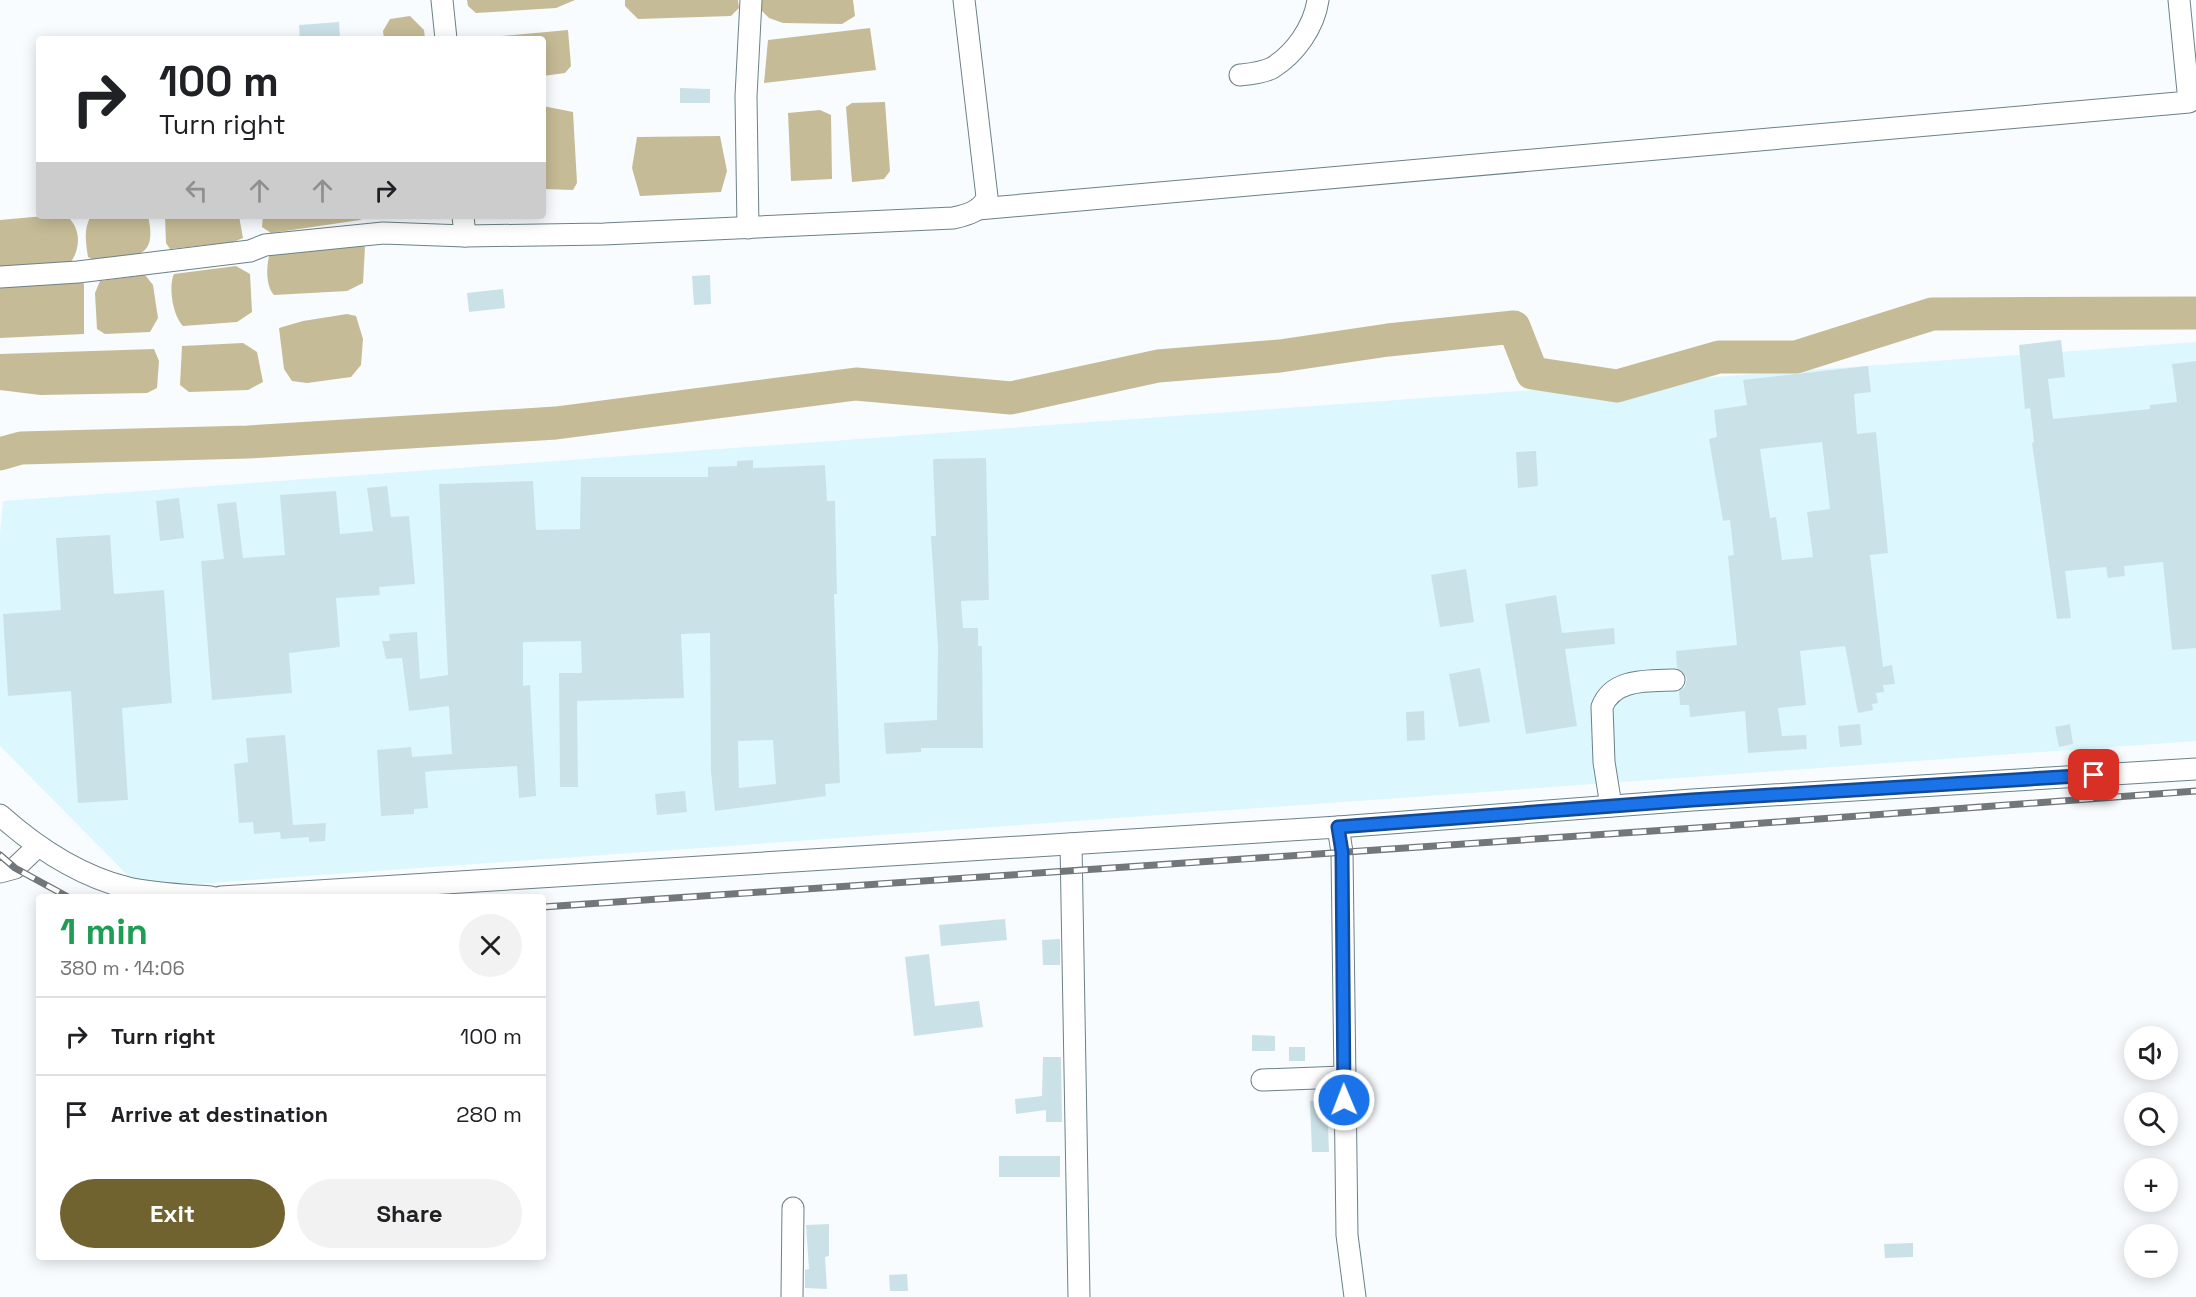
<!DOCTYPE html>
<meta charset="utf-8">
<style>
body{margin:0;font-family:"Space Grotesk",sans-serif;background:#f2f2f2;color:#202124;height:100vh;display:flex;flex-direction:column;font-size:22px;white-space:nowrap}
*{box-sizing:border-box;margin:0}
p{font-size:20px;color:#757577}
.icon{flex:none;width:33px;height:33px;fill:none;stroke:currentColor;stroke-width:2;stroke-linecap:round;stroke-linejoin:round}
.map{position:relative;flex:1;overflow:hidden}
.drawer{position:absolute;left:36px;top:894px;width:510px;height:366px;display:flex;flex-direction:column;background:#fff;border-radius:6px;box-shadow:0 3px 15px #0003}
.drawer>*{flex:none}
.hud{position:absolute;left:36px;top:36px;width:510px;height:183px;border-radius:6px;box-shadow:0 3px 15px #0003;background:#fff;color:#202124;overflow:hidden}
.fabs{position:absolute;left:2124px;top:1026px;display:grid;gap:12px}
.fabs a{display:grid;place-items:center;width:54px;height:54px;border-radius:50%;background:#fff;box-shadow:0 3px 15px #0003;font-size:30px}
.pin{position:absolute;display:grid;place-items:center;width:51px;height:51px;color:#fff;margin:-26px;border-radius:12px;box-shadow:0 3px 9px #0006}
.me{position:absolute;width:66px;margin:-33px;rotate:359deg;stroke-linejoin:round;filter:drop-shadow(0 0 4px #0008)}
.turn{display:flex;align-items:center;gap:21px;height:126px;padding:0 24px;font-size:27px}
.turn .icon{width:78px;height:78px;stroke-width:2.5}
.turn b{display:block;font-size:42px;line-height:51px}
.lanes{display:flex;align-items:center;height:57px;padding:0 24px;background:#0003;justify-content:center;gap:30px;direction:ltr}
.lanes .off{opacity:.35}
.round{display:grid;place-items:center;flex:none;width:63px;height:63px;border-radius:32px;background:#f2f2f2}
.overview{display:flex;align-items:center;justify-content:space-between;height:102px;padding:0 24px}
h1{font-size:36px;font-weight:700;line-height:45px;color:#1e9e55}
.primary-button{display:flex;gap:12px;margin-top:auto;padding:12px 24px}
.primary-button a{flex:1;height:69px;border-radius:36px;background:#716330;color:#fff;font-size:24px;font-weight:700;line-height:69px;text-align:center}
.primary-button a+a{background:#f2f2f2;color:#202124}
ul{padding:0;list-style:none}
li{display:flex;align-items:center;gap:18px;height:78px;padding:0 24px;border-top:2px solid #e0e0e0}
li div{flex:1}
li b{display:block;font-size:22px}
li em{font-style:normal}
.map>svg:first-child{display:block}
</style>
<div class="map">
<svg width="2196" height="1297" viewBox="0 0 2196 1297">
<rect width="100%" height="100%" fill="#f8fcfe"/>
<polygon fill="#ddf7fe" points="2196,342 2196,741 140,888 0,746 0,533 3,501"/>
<g fill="#c5bb96">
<polygon points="467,0 575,0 556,8 476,13 468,6"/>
<polygon points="625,0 738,0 739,8 731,16 638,19 625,6"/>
<polygon points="760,0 853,0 855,16 842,24 783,23 769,18 760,9"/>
<polygon points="410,16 424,30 425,39 384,39 383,31 390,19"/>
<polygon points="870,28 876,70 764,83 768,40"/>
<polygon points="568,30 571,66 565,73 543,76 543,39 470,39"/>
<polygon points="885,102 890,171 884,179 852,182 846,107 852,103"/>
<polygon points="543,106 573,112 577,183 573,190 543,189"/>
<polygon points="820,110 831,115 832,179 791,181 788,113"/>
<polygon points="720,136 727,171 721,192 640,196 632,168 637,137"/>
<path d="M44 216 69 218C82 231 80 253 68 265L0 271V220Z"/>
<path d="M91 216H148C155 248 147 256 116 259 105 261 98 263 88 257 86 243 83 229 91 216Z"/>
<polygon points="165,216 239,216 243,238 233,242 170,249 166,243"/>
<polygon points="263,216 366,216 360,220 271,233 262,227"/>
<path d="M357 241 365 247 363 283 347 291 274 295C265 286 266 261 271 251Z"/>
<path d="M236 266 250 274 252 312 237 322 183 326C173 316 168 287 174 274Z"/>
<polygon points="145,275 153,285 158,318 150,332 105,334 97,329 95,293 100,281"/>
<polygon points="76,278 84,284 84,334 0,338 0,287"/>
<polygon points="347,314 356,316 363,339 361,365 351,377 307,383 292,381 284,369 279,328 303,321"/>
<polygon points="243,343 257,352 263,382 248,390 189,392 180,385 182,346"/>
<polygon points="154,349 159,361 157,388 147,393 40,395 0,390 0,354"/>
</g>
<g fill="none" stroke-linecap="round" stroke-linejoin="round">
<polyline stroke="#c5bb96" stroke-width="33" points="0,454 21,448 248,442 556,423 856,384 1011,398 1158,366 1280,356 1388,340 1514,327 1532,373 1617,386 1719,357 1796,357 1932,314 2196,313"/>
</g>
<g fill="#cbe1e8" fill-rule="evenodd">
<polygon points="339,22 340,39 300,39 299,25"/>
<polygon points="680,88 710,89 710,103 680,103"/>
<polygon points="710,275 711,304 694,305 692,276"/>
<polygon points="503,289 505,308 469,312 467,293"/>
<polygon points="2061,340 2065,377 2048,379 2053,419 2150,409 2150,405 2177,402 2172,364 2196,361 2196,648 2172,650 2163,562 2124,566 2125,576 2108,578 2106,567 2065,571 2071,618 2057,619 2032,443 2034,442 2030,408 2025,409 2019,345"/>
<path d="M1868 366 1871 392 1854 394 1857 434 1876 432 1888 553 1870 555 1883 667 1892 665 1895 684 1883 685 1884 692 1876 693 1878 703 1872 704 1873 710 1858 713 1845 646 1800 651 1806 705 1778 708 1782 736 1806 735 1807 749 1748 753 1745 711 1690 717 1689 705H1680L1679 691 1685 687 1687 679 1684 673 1677 668 1676 651 1737 645 1728 556 1734 555 1730 520 1723 521 1709 439 1717 437 1714 410 1747 405 1743 380ZM1822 442 1830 509 1807 512 1813 557 1782 560 1776 517 1770 518 1760 449Z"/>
<polygon points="1536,451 1538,486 1518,488 1516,452"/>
<polygon points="986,458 989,600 961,601 963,628 978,628 978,646 982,646 983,748 921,748 921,752 886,754 884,723 937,720 938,647 931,536 936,536 933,459"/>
<path d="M753 460V468L825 465 827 501H835L837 594H834L840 783 825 784 826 796 715 811 711 772 710 633 681 634 684 698 577 701 578 787H560L559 673H582L581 641 523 642V686L530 685 536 796 519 798 517 766 432 771 425 772 428 808 414 809V814L381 816 377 750 411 747 412 757 452 754 449 706 409 711 402 658 386 659 382 641H390L389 634 417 632 420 679 448 675 439 484 533 481 536 530 580 529 581 477H708V467L737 466V461ZM773 740 776 784 739 788 738 741Z"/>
<polygon points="387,486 391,517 409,516 415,584 379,587 380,595 336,598 340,647 289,653 292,693 212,700 201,561 224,559 217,504 236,502 243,558 285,555 280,495 336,491 340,534 373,531 367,488"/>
<polygon points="179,498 184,538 160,541 156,501"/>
<polygon points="110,535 114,594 164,590 172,703 122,708 128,800 78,803 71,691 8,696 3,614 61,610 56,538"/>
<polygon points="1466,569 1474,622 1440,627 1431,575"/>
<polygon points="1556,595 1562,633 1614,628 1615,644 1565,649 1577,726 1526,734 1505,604"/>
<polygon points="1480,668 1490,722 1459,727 1449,674"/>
<polygon points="1424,711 1425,740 1407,741 1406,712"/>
<polygon points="1860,724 1862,745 1840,747 1838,726"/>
<polygon points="2070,724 2073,744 2059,747 2055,727"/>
<polygon points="285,735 293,825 326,823 325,841 309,842 309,837 281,839 280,832 254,834 253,822 239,823 234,764 248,762 246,738"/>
<polygon points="685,791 687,812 657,815 655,794"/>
<polygon points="1005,919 1007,940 941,946 939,925"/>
<polygon points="1060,939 1060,965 1043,965 1042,940"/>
<polygon points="929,954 935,1006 979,1001 983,1027 914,1036 905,957"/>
<polygon points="1252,1035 1275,1036 1275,1051 1252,1051"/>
<rect x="1289" y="1047" width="16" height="14"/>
<polygon points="1043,1057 1061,1057 1062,1122 1046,1122 1046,1110 1016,1114 1015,1099 1042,1096"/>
<polygon points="1327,1100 1329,1152 1312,1152 1310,1101"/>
<rect x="999" y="1156" width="61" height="21"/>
<polygon points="829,1224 829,1256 825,1257 827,1289 805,1288 805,1270 809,1269 806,1225"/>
<polygon points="1913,1243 1913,1257 1885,1258 1884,1244"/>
<polygon points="907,1274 908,1291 890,1291 889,1275"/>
</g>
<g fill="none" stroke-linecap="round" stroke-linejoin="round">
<defs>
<g id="minor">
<polyline points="442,0 446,39"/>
<path d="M1240 75C1250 74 1262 73 1272 68 1295 54 1314 27 1318 0"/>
<polyline points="978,209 2189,102 2179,0"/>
<polyline points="463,216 465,236"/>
<polyline points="748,228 746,96 751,0"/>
<path d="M0 277 78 272 250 251 265 245 383 233 465 236 604 234 953 218C967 215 982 211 987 197L964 0"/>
<path d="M1611 806 1604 762 1602 707C1613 678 1648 681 1674 680"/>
<path d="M0 815C37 848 80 876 128 888 155 894 184 895 211 897"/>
<polyline points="1338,827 1342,852 1347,1235 1355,1297"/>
<polyline points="1071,844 1079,1297"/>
<polyline points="0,872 15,868 37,847"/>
<polyline points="221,897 1338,827 1692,800 2196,769"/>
<polyline points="1262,1080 1343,1077"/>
<polyline points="792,1297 793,1208"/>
</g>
</defs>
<use href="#minor" stroke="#6c8187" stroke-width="23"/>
<use href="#minor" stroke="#fff" stroke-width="21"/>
<defs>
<g id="rail">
<polyline points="0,855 15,868 68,897"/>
<polyline points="543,907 1696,828 2196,791"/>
</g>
</defs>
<use href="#rail" stroke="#71777a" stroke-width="7"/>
<use href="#rail" stroke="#fff" stroke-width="4.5" stroke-dasharray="14" stroke-linecap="butt"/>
</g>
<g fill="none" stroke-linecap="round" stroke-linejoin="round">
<defs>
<polyline id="route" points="1344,1100 1342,852 1338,827 1692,800 2094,775"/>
</defs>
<use href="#route" stroke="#114b97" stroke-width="15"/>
<use href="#route" stroke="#1a73e8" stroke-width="10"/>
</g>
</svg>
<div class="fabs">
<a><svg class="icon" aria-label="sound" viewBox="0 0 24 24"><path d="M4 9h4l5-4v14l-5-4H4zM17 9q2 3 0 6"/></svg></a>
<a><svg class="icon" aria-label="search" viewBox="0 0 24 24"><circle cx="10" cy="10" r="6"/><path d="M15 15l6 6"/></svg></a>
<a>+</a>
<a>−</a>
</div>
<div class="pin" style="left:2094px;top:775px;background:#d93025"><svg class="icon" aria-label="arrive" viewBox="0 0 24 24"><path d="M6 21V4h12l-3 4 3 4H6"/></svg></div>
<svg class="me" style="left:1344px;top:1100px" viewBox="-20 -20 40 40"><circle r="17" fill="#1a73e8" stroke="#fff" stroke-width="3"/><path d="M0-11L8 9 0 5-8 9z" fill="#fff"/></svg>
<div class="hud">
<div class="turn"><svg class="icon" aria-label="right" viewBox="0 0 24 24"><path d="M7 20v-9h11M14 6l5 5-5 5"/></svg><div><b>100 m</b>Turn right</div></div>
<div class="lanes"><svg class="icon off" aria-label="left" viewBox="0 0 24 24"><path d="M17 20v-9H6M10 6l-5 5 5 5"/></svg><svg class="icon off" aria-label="ahead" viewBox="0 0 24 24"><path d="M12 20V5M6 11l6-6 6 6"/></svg><svg class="icon off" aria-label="ahead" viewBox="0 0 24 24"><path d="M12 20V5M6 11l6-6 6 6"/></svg><svg class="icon" aria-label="right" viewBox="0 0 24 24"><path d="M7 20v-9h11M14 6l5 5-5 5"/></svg></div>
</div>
<section class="drawer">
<div class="overview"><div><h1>1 min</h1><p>380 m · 14:06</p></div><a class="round"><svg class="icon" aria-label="close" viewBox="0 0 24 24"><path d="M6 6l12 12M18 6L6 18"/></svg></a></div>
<ul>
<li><svg class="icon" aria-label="right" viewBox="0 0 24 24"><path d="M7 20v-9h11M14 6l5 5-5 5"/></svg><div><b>Turn right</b></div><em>100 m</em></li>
<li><svg class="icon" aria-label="arrive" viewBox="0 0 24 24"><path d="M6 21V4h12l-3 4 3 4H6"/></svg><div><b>Arrive at destination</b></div><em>280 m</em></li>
</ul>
<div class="primary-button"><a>Exit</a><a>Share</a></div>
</section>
</div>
